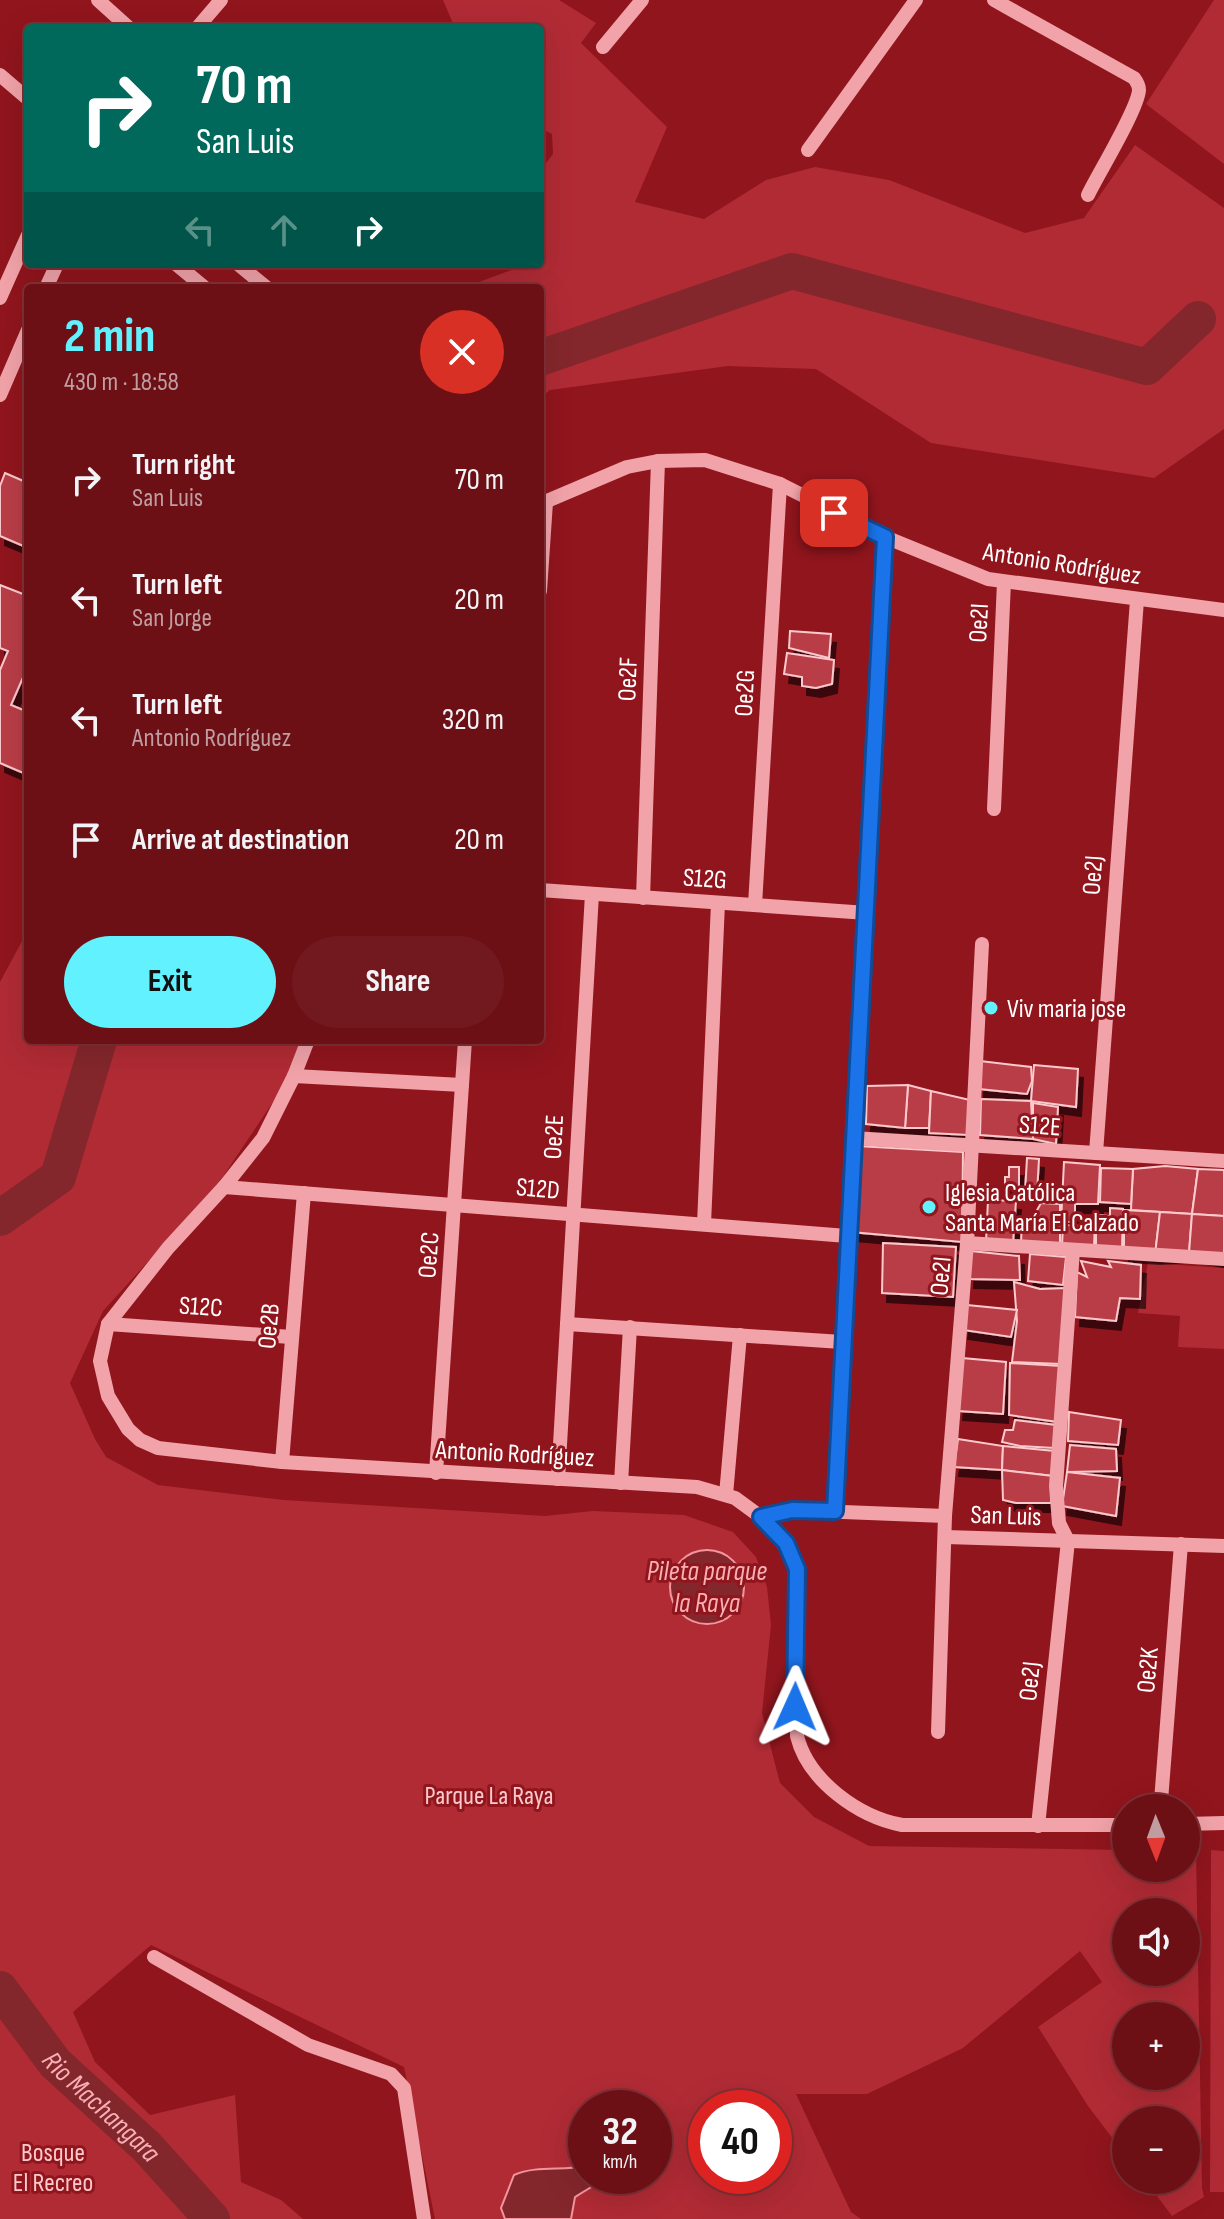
<!DOCTYPE html>
<meta charset="utf-8">
<style>
body{margin:0;font-family:"Sofia Sans Condensed",sans-serif;background:#72191f;color:#f1f3f6;height:100vh;display:flex;flex-direction:column;font-size:30px;white-space:nowrap}
*{box-sizing:border-box;margin:0}
p{font-size:26px;color:#bf9da1}
.icon{flex:none;width:44px;height:44px;fill:none;stroke:currentColor;stroke-width:2;stroke-linecap:round;stroke-linejoin:round}
.map{position:relative;flex:1;overflow:hidden}
.side{position:absolute;left:24px;top:284px;width:520px;height:760px;display:flex;flex-direction:column;background:#6d1016;border-radius:8px;box-shadow:0 8px 32px #0002,0 0 0 2px #7f3035}
.side>*{flex:none}
.guide{position:absolute;left:24px;top:24px;width:520px;height:244px;border-radius:8px;box-shadow:0 8px 32px #0002,0 0 0 2px #7f3035;background:#00695c;color:#fff;overflow:hidden}
.needle{width:52px;rotate:179deg}
.fabs{position:absolute;left:1112px;top:1794px;display:grid;gap:16px}
.fabs a{display:grid;place-items:center;width:88px;height:88px;border-radius:50%;background:#6d1016;box-shadow:0 8px 32px #0002,0 0 0 2px #7f3035;font-size:40px}
.speed{position:absolute;left:568px;top:2090px;display:flex;gap:16px;font-size:40px;font-weight:700;text-align:center}
.speed>*{display:grid;place-content:center;width:104px;height:104px;border-radius:50%;background:#6d1016;box-shadow:0 8px 32px #0002,0 0 0 2px #7f3035;line-height:1}
.speed small{font-size:20px;font-weight:400}
.speed .limit{border:12px solid #d22;background:#fff;color:#111}
.pin{position:absolute;display:grid;place-items:center;width:68px;height:68px;color:#fff;margin:-34px;border-radius:16px;box-shadow:0 4px 12px #0006}
.me{position:absolute;width:88px;margin:-44px;rotate:1deg;stroke-linejoin:round;filter:drop-shadow(0 0 6px #0008)}
.turn{display:flex;align-items:center;gap:28px;height:168px;padding:0 40px;font-size:36px}
.turn .icon{width:104px;height:104px;stroke-width:2.5}
.turn b{display:block;font-size:56px;line-height:68px}
.lanes{display:flex;align-items:center;height:76px;padding:0 40px;background:#0003;justify-content:center;gap:40px;direction:ltr}
.lanes .off{opacity:.35}
.round{display:grid;place-items:center;flex:none;width:84px;height:84px;border-radius:42px;background:#72191f}
.headline{display:flex;align-items:center;justify-content:space-between;height:136px;padding:0 40px}
h1{font-size:48px;font-weight:700;line-height:60px;color:#62f1ff}
.button{display:flex;gap:16px;margin-top:auto;padding:16px 40px}
.button a{flex:1;height:92px;border-radius:48px;background:#62f1ff;color:#111;font-size:32px;font-weight:700;line-height:92px;text-align:center}
.button a+a{background:#72191f;color:#f1f3f6}
ul{padding:0;list-style:none}
li{display:flex;align-items:center;gap:24px;height:120px;padding:0 40px}
li div{flex:1}
li b{display:block;font-size:30px}
li em{font-style:normal}
.map>svg:first-child{display:block}
</style>
<div class="map">
<svg width="1224" height="2219" viewBox="0 0 1224 2219">
<defs>
<filter id="shadow"><feDropShadow dx="5" dy="9" stdDeviation="0" flood-color="#0009"/></filter>
</defs>
<rect width="100%" height="100%" fill="#91151d"/>
<g fill="#b12b35" fill-rule="evenodd">
<polygon points="443,0 559,0 596,23 581,43 667,127 635,202 704,219 766,180 815,167 889,180 1025,233 1084,218 1135,145 1224,208 1224,429 1154,478 931,443 816,369 728,366 550,390 540,398 540,288 463,288 517,268 518,264 540,264 540,171 553,154 552,134 540,128 540,28 455,28"/>
<polygon points="1214,0 1224,0 1224,164 1146,104"/>
<path d="M28 930V1040H304L291 1075 216 1187 103 1311 70 1383 95 1439 106 1457 158 1485 284 1500 545 1516 593 1511 684 1515 733 1532 756 1557 767 1587 771 1625 762 1713 780 1783 814 1817 869 1846 1126 1850V1868H1186V1851H1196L1202 2188 1204 2197 1172 2216 1145 2180H1186V2120H1126V2156L1088 2106 1038 2027 1102 1982 1080 1951 963 2048 867 2094H796L851 2212 861 2219H435L404 2067 151 1945 73 2012 95 2062 150 2115 235 2095 241 2182 281 2200 303 2219H0V982ZM1126 1912H1186V1972H1126ZM1126 2016H1186V2076H1126ZM586 2108H654V2176H586ZM706 2108H774V2176H706Z"/>
<polygon points="1148,1263 1224,1268 1224,1349 1178,1347 1180,1316 1138,1313"/>
<polygon points="1211,1850 1224,1851 1224,2192 1210,2192"/>
</g>
<g fill="#84272c" stroke="#f4959d" stroke-width="2">
<circle cx="707" cy="1587" r="37"/>
<path d="M586 2166V2176H652L646 2183C606 2177 609 2176 575 2197L571 2219H505L501 2208 514 2175C537 2165 561 2171 586 2166Z"/>
</g>
<g fill="none" stroke-linecap="round" stroke-linejoin="round">
<g stroke="#84272c" stroke-width="36">
<polyline points="540,358 792,271 1147,367 1198,319"/>
<polyline points="0,1218 58,1177 99,1040"/>
<path id="s1" d="M0 1989 55 2063 147 2147 212 2219"/>
</g>
</g>
<g fill="#b93d46" stroke="#fcc9cd" stroke-width="2" filter="url(#shadow)">
<polygon points="5,473 28,483 28,548 0,536 0,486"/>
<polygon points="0,585 28,596 28,666 11,705 28,712 28,775 0,763 0,670 8,651 0,648"/>
<polygon points="790,631 831,634 829,658 789,648"/>
<polygon points="787,653 834,660 832,684 816,688 802,686 802,677 784,674"/>
<polygon points="980,1061 1031,1067 1032,1081 1027,1094 979,1089"/>
<polygon points="1034,1065 1078,1069 1076,1107 1031,1101"/>
<polygon points="908,1085 931,1091 929,1128 905,1128"/>
<polygon points="908,1085 905,1128 866,1124 867,1086"/>
<polygon points="931,1091 970,1100 969,1135 929,1133"/>
<polygon points="981,1099 1031,1101 1033,1139 980,1135"/>
<polygon points="1033,1103 1058,1107 1056,1144 1033,1139"/>
<polygon points="857,1146 963,1152 962,1242 851,1232"/>
<polygon points="1027,1158 1039,1159 1037,1193 1025,1193"/>
<polygon points="1064,1162 1100,1165 1098,1204 1075,1204 1075,1222 1061,1222"/>
<polygon points="1165,1166 1198,1169 1192,1214 1131,1210 1133,1169"/>
<polygon points="1009,1167 1019,1167 1019,1186 1005,1186 1005,1177 1009,1177"/>
<polygon points="1101,1168 1133,1169 1131,1204 1100,1202"/>
<polygon points="1198,1169 1224,1170 1224,1216 1192,1214"/>
<polygon points="988,1200 1016,1201 1013,1243 986,1242"/>
<polygon points="1041,1203 1060,1204 1060,1246 1021,1244 1022,1218 1035,1219 1036,1212"/>
<polygon points="1110,1208 1123,1209 1122,1249 1096,1248 1096,1215 1110,1216"/>
<polygon points="1124,1210 1160,1212 1155,1255 1124,1253"/>
<polygon points="1160,1212 1192,1214 1189,1253 1155,1255"/>
<polygon points="1192,1214 1224,1216 1224,1259 1189,1253"/>
<polygon points="1082,1222 1095,1222 1094,1247 1062,1246 1063,1225 1082,1226"/>
<polygon points="883,1243 956,1247 953,1297 882,1293"/>
<polygon points="971,1251 1019,1256 1020,1280 969,1279"/>
<polygon points="1030,1254 1066,1257 1063,1285 1028,1281"/>
<polygon points="1081,1261 1111,1267 1108,1261 1141,1265 1140,1299 1120,1298 1116,1321 1075,1317 1077,1272 1087,1277"/>
<polygon points="1014,1282 1040,1289 1067,1288 1061,1364 1012,1362 1017,1321"/>
<polygon points="967,1305 1017,1310 1011,1337 963,1330"/>
<polygon points="962,1358 1006,1362 1003,1414 958,1411"/>
<polygon points="1010,1363 1062,1366 1058,1422 1009,1415"/>
<polygon points="1069,1412 1121,1420 1118,1445 1068,1441"/>
<polygon points="1015,1420 1056,1425 1054,1448 1020,1446 1002,1442 1005,1430 1013,1430"/>
<polygon points="958,1439 1003,1446 1002,1470 954,1467"/>
<polygon points="1070,1445 1116,1449 1117,1471 1067,1472"/>
<polygon points="1003,1446 1055,1451 1053,1476 1002,1470"/>
<polygon points="1002,1470 1053,1476 1051,1503 1016,1503 1003,1500"/>
<polygon points="1067,1472 1120,1478 1116,1516 1062,1506"/>
</g>
<g fill="none" stroke-linecap="round" stroke-linejoin="round">
<g stroke="#f1a3a9" stroke-width="14">
<polyline points="98,0 129,28"/>
<path d="M994 0 1134 78C1137 82 1139 85 1139 90 1138 109 1098 174 1088 195"/>
<polyline points="197,28 221,0"/>
<polyline points="603,47 642,0"/>
<polyline points="0,75 28,99"/>
<polyline points="808,150 916,0"/>
<polyline points="176,264 205,288"/>
<polyline points="238,264 267,288"/>
<polyline points="46,288 57,264"/>
<polyline points="0,298 28,235"/>
<polyline points="0,395 28,330"/>
<polyline points="540,504 627,467 658,461 705,460 780,484 885,537 988,579 1224,610"/>
<polyline points="540,591 546,502"/>
<polyline points="994,809 1004,582"/>
<polyline points="540,890 867,913"/>
<polyline points="643,898 658,461"/>
<polyline points="755,905 780,484"/>
<path d="M308 1040 294 1076 263 1138 224 1187 168 1248 108 1324 100 1361 108 1396 128 1429 140 1440 158 1448 282 1462 697 1487 735 1498 761 1517 786 1543 794 1561 797 1569V1736C808 1781 859 1817 902 1825H1126"/>
<polyline points="294,1076 462,1085"/>
<polyline points="853,1138 1224,1161"/>
<polyline points="1096,1153 1137,600"/>
<polyline points="224,1187 847,1236"/>
<polyline points="704,1224 718,903"/>
<polyline points="967,1243 1224,1259"/>
<polyline points="108,1324 291,1337"/>
<polyline points="567,1324 842,1342"/>
<polyline points="282,1462 304,1193"/>
<polyline points="436,1473 465,1040"/>
<polyline points="558,1479 592,894"/>
<polyline points="621,1483 630,1327"/>
<polyline points="726,1495 740,1335"/>
<polyline points="835,1511 885,537"/>
<polyline points="945,1516 967,1243 982,944"/>
<polyline points="761,1517 792,1510 945,1516 938,1732"/>
<polyline points="946,1537 1224,1546"/>
<polyline points="1068,1541 1059,1523 1056,1486 1073,1250"/>
<polyline points="1161,1801 1181,1544"/>
<polyline points="1186,1824 1224,1823"/>
<polyline points="1038,1826 1068,1541"/>
<polyline points="154,1957 308,2045 391,2074 404,2088 424,2219"/>
</g>
</g>
<g fill="none" stroke-linecap="round" stroke-linejoin="round">
<defs>
<polyline id="route" points="795,1707 797,1569 786,1543 761,1517 792,1510 835,1511 885,537 834,513"/>
</defs>
<use href="#route" stroke="#114b97" stroke-width="20"/>
<use href="#route" stroke="#1a73e8" stroke-width="14"/>
</g>
<g fill="#62f1ff" stroke="#91151d" stroke-width="3">
<circle cx="991" cy="1008" r="8"/>
<circle cx="929" cy="1207" r="8"/>
</g>
<g text-anchor="middle" stroke-width="6" stroke-linejoin="round" paint-order="stroke">
<g font-size="26" fill="#fff" stroke="#91151d">
<text transform="translate(1062 563) rotate(9)" y="9">Antonio Rodríguez</text>
<text transform="translate(978 623) rotate(-87)" y="9">Oe2I</text>
<text transform="translate(627 679) rotate(-88)" y="9">Oe2F</text>
<text transform="translate(744 693) rotate(-87)" y="9">Oe2G</text>
<text transform="translate(1092 875) rotate(-86)" y="9">Oe2J</text>
<text transform="translate(705 878) rotate(4)" y="9">S12G</text>
<text transform="translate(1040 1125) rotate(4)" y="9">S12E</text>
<text transform="translate(553 1137) rotate(-87)" y="9">Oe2E</text>
<text transform="translate(538 1188) rotate(5)" y="9">S12D</text>
<text transform="translate(428 1255) rotate(-86)" y="9">Oe2C</text>
<text transform="translate(940 1276) rotate(-85)" y="9">Oe2I</text>
<text transform="translate(201 1306) rotate(4)" y="9">S12C</text>
<text transform="translate(268 1326) rotate(-85)" y="9">Oe2B</text>
<text transform="translate(515 1453) rotate(3)" y="9">Antonio Rodríguez</text>
<text transform="translate(1006 1515) rotate(2)" y="9">San Luis</text>
<text transform="translate(1147 1670) rotate(-85)" y="9">Oe2K</text>
<text transform="translate(1029 1681) rotate(-84)" y="9">Oe2J</text>
</g>
<g font-size="26" fill="#fff" stroke="#91151d" text-anchor="start">
<text x="1007" y="1017">Viv maria jose</text>
<text x="945" y="1201">Iglesia Católica<tspan x="945" dy="30">Santa María El Calzado</tspan></text>
</g>
<g font-size="26" fill="#fcc9cd" stroke="#91151d">
<text x="489" y="1804">Parque La Raya</text>
<text x="53" y="2161">Bosque<tspan x="53" dy="30">El Recreo</tspan></text>
</g>
<g font-size="28" font-style="italic" fill="#f8afb5" stroke="#91151d">
<text x="707" y="1580">Pileta parque<tspan x="707" dy="32">la Raya</tspan></text>
<text dy="10" stroke="none"><textPath href="#s1" startOffset="156">Rio Machangara</textPath></text>
</g>
</g>
</svg>
<div class="fabs">
<a><svg class="needle" viewBox="-14 -14 28 28"><path d="M0-13l5 13h-10z" fill="#e53935"/><path d="M0 13l5-13h-10z" fill="#bf9da1"/></svg></a>
<a><svg class="icon" aria-label="sound" viewBox="0 0 24 24"><path d="M4 9h4l5-4v14l-5-4H4zM17 9q2 3 0 6"/></svg></a>
<a>+</a>
<a>−</a>
</div>
<div class="speed"><div>32<small>km/h</small></div><div class="limit">40</div></div>
<div class="pin" style="left:834px;top:513px;background:#d93025"><svg class="icon" aria-label="arrive" viewBox="0 0 24 24"><path d="M6 21V4h12l-3 4 3 4H6"/></svg></div>
<svg class="me" style="left:795px;top:1707px" viewBox="-20 -20 40 40"><path d="M0-17L14 15 0 8-14 15z" fill="#1a73e8" stroke="#fff" stroke-width="4"/></svg>
<div class="guide">
<div class="turn"><svg class="icon" aria-label="right" viewBox="0 0 24 24"><path d="M7 20v-9h11M14 6l5 5-5 5"/></svg><div><b>70 m</b>San Luis</div></div>
<div class="lanes"><svg class="icon off" aria-label="left" viewBox="0 0 24 24"><path d="M17 20v-9H6M10 6l-5 5 5 5"/></svg><svg class="icon off" aria-label="ahead" viewBox="0 0 24 24"><path d="M12 20V5M6 11l6-6 6 6"/></svg><svg class="icon" aria-label="right" viewBox="0 0 24 24"><path d="M7 20v-9h11M14 6l5 5-5 5"/></svg></div>
</div>
<section class="side">
<div class="headline"><div><h1>2 min</h1><p>430 m · 18:58</p></div><a class="round" style="background:#d93025;color:#fff"><svg class="icon" aria-label="close" viewBox="0 0 24 24"><path d="M6 6l12 12M18 6L6 18"/></svg></a></div>
<ul>
<li><svg class="icon" aria-label="right" viewBox="0 0 24 24"><path d="M7 20v-9h11M14 6l5 5-5 5"/></svg><div><b>Turn right</b><p>San Luis</p></div><em>70 m</em></li>
<li><svg class="icon" aria-label="left" viewBox="0 0 24 24"><path d="M17 20v-9H6M10 6l-5 5 5 5"/></svg><div><b>Turn left</b><p>San Jorge</p></div><em>20 m</em></li>
<li><svg class="icon" aria-label="left" viewBox="0 0 24 24"><path d="M17 20v-9H6M10 6l-5 5 5 5"/></svg><div><b>Turn left</b><p>Antonio Rodríguez</p></div><em>320 m</em></li>
<li><svg class="icon" aria-label="arrive" viewBox="0 0 24 24"><path d="M6 21V4h12l-3 4 3 4H6"/></svg><div><b>Arrive at destination</b></div><em>20 m</em></li>
</ul>
<div class="button"><a>Exit</a><a>Share</a></div>
</section>
</div>
